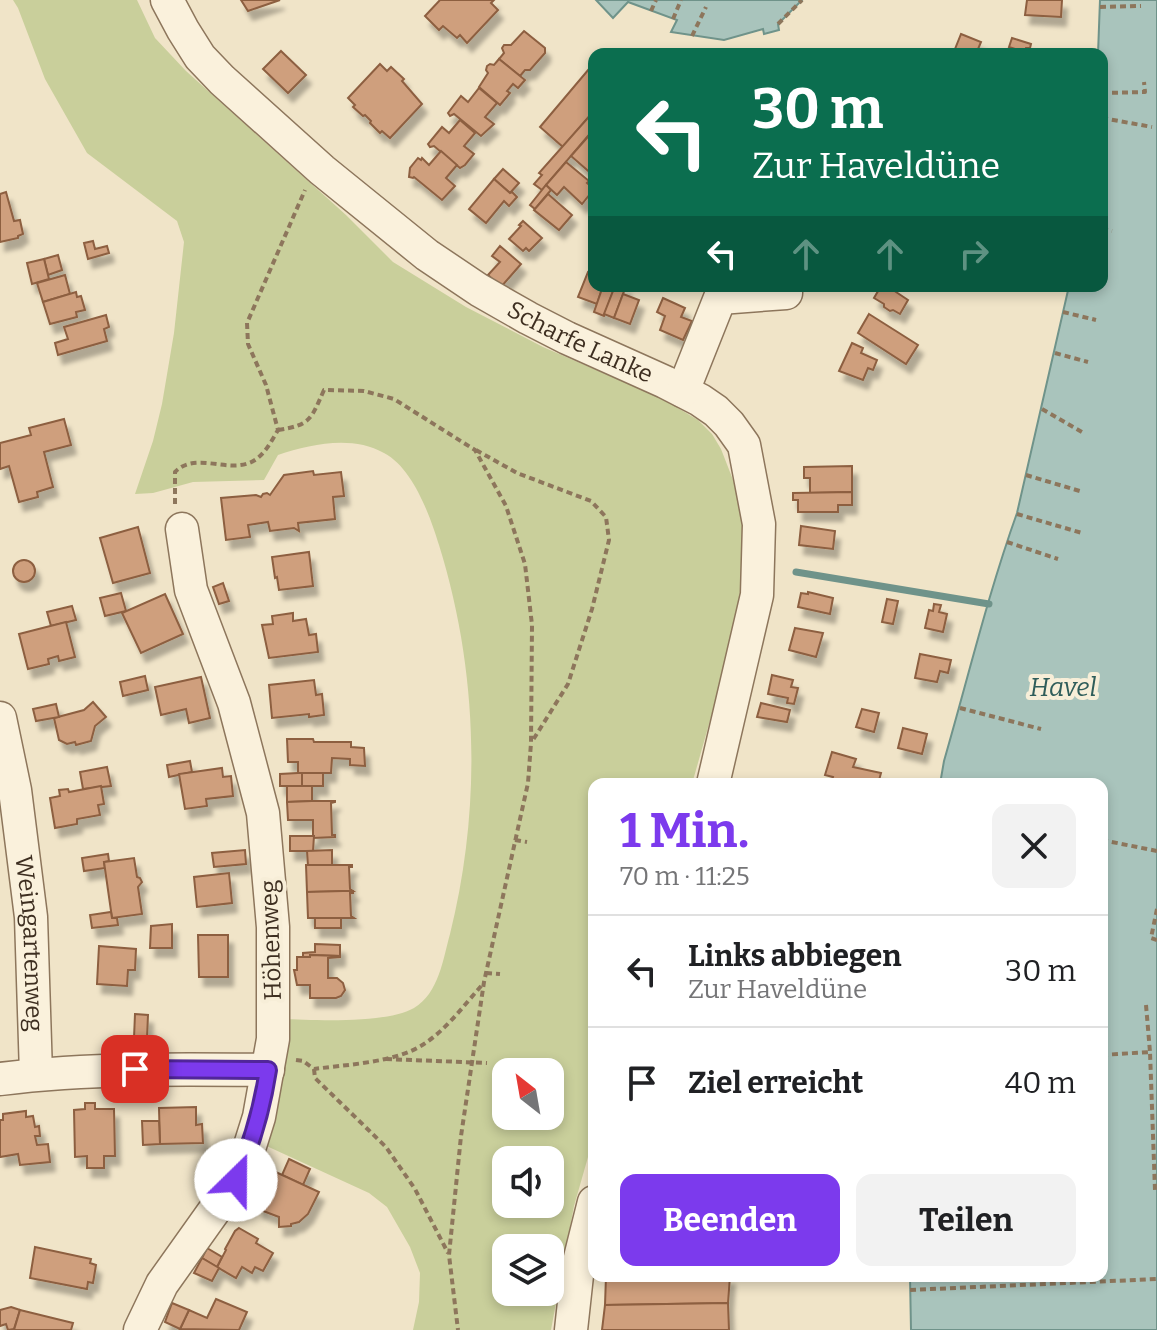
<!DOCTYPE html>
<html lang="de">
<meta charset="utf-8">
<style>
body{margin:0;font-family:Bitter,serif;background:#f2f2f2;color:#202124;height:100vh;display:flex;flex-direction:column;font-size:30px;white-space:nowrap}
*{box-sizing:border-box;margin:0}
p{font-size:26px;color:#757577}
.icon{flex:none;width:44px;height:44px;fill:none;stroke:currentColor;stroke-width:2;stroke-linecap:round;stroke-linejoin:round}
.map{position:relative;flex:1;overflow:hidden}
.sheet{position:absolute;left:588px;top:778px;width:520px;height:504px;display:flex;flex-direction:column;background:#fff;border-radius:16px;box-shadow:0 4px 12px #0003}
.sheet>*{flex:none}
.top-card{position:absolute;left:588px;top:48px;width:520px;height:244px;border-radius:16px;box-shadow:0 4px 12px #0003;background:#0b6e4f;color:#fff;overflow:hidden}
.needle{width:52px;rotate:329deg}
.tools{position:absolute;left:492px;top:1058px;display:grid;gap:16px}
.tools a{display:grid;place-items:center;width:72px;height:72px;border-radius:16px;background:#fff;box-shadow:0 4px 12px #0003;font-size:40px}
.pin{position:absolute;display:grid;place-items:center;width:68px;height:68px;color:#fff;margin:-34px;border-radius:16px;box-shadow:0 4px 12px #0006}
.me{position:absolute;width:88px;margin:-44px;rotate:23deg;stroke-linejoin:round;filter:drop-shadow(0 0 6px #0008)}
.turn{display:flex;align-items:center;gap:28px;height:168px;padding:0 32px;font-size:36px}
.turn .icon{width:104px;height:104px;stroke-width:2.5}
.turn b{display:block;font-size:56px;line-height:68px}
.lanes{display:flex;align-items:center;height:76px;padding:0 32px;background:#0003;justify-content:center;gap:40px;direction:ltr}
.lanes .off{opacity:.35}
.round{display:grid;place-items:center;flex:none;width:84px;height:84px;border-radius:16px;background:#f2f2f2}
.summary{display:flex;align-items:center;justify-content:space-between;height:136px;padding:0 32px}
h1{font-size:48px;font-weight:700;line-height:60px;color:#7c3aed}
.primary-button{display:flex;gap:16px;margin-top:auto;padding:16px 32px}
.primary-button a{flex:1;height:92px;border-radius:16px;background:#7c3aed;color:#fff;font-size:32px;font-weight:700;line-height:92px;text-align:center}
.primary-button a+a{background:#f2f2f2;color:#202124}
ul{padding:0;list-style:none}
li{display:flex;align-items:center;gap:24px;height:112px;padding:0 32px;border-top:2px solid #e0e0e0}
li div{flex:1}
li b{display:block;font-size:30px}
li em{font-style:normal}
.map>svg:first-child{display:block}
</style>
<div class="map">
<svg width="1157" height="1330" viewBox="0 0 1157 1330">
<defs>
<filter id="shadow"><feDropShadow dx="5" dy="9" stdDeviation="2" flood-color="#0004"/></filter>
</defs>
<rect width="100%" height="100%" fill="#f0e4c8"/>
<path fill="#c9cf9b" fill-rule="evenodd" d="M13 0H137L155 38 186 71 346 215 393 262 466 307 543 347 661 398 698 420 712 434 721 449 735 485 741 505 748 566 737 625 692 784H594V1136L574 1206 551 1330H413L419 1302 420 1273 410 1247 387 1207 369 1193 260 1143 282 1019C315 1020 386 1024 414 1008 439 993 443 959 450 934 482 806 478 670 439 545 430 516 413 468 384 453 352 435 311 444 278 455L264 480 193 482 153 493 135 494 153 441 162 404 174 333 184 242 177 221 87 153 45 79 18 8ZM506 1072H550V1116H506ZM506 1160H550V1204H506ZM506 1248H550V1292H506Z"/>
<g fill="#a9c4bc" stroke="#6f938a" stroke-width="2">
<polygon points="596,0 802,0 778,24 779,30 764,34 763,29 724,40 671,32 677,20 628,2 613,18"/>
<path d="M1100 0H1157V1330H911L910 1276H1102V784H940L944 761C968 678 988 594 1017 513L1069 286H1102V118L1104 110 1102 109V54H1098Z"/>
</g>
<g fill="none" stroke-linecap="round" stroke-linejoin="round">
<polyline stroke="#6f938a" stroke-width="7" points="796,572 989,604"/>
</g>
<g fill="#cf9f7d" stroke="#8d5f41" stroke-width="2" filter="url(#shadow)">
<polygon points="241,0 280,0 248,11"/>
<polygon points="440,0 494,0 491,3 498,10 467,43 460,35 457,38 443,26 439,30 425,16"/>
<polygon points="1027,0 1062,0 1061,17 1025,15"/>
<polygon points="524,31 545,48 545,53 530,70 525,70 520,76 499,59 504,53 502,48 504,45 511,45"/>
<polygon points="961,34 981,42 976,54 953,54"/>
<polygon points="1012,38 1031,44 1030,48 1026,48 1025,52 1009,47"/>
<polygon points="281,51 306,75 288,93 263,69"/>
<polygon points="499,59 525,80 518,88 513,84 507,91 510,93 500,105 479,87 488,73 486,70 487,66 490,64 494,65"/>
<polygon points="594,63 594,111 563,147 540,127"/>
<polygon points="380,64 387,71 391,67 404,79 402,81 422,104 390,138 382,131 380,133 370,123 371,121 365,115 363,116 353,107 355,105 348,98"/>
<polygon points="479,88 497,103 485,117 494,124 481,136 454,114 450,116 448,113 461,96 468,102"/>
<polygon points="594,111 594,129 542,190 534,184 542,175 539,173"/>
<polygon points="460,120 475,133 464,146 474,154 465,165 460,168 434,146 430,147 428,144 442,127 449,133"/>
<polygon points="593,131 594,132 594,176 571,156"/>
<polygon points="441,151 457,165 446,178 455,186 442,200 414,177 413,178 409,177 410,168 418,158 421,160 422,158 429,165"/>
<polygon points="566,162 589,181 587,183 594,189 582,204 564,187 557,195 546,185"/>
<polygon points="503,169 519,183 510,193 494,179"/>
<polygon points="494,179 510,193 512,192 517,197 509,206 504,201 486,223 469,209"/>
<polygon points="546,185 551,190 535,209 530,205"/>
<polygon points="6,192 14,221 20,220 23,234 18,236 18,238 0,242 0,194"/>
<polygon points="548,194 572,215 559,230 534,210"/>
<polygon points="523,221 542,238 529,251 526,248 523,251 509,239 521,226 519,225"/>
<polygon points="93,241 95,249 107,246 109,253 88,259 84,243"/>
<polygon points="500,246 521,264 501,287 488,275 500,262 492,256"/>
<polygon points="58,255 62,270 48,275 44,259"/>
<polygon points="44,259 49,279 32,284 27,263"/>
<polygon points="588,272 594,274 594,286 603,286 597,304 578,297"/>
<polygon points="65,275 70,294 43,302 37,283"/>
<polygon points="603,286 615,286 604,316 594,312"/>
<polygon points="615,286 626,286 614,318 604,314"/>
<polygon points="881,286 887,286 908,300 900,314 893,310 890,311 884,307 884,304 874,298"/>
<polygon points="76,292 77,297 81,296 85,310 76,312 77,317 50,324 43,302"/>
<polygon points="623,294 639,300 630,324 614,318"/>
<polygon points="663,298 685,308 681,317 692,321 683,340 660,330 665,316 657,312"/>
<polygon points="869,314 918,345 906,364 858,333"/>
<polygon points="106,315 109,327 104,329 107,341 58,355 55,343 68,339 64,327"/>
<polygon points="852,343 863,348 861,353 877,360 873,370 868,368 863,380 839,371"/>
<polygon points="64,419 71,445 44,452 53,487 37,492 38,497 19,502 9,466 0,469 0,443 31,435 29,428"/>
<polygon points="852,466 852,492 810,493 810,478 804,478 804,467"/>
<polygon points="313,471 314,475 341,472 344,496 333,497 335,519 298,523 299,531 294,528 270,531 268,522 248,525 250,537 226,540 221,498 256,495 261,497 263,494 267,493 270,495 284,475"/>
<polygon points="852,492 852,505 838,505 838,512 798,512 798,500 793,500 793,493"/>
<polygon points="801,526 835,531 833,549 799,545"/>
<polygon points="138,527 150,573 113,583 100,538"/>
<polygon points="309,552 313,586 279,590 277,577 275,578 272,557"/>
<circle cx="24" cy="571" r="11"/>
<polygon points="223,583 229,601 219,604 213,587"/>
<polygon points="808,592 833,598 830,614 798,607 801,593 808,594"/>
<polygon points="121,593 126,611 105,616 100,598"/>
<polygon points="165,594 183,634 141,653 122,613"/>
<polygon points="887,599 898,601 893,624 882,622"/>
<polygon points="934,604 941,605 939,612 947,614 943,632 925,628 929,610 933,611"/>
<polygon points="72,606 76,620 51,626 47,612"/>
<polygon points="293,613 293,621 306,619 309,635 316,634 318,652 269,658 262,625 273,624 272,616"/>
<polygon points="66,622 75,657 59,661 58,656 48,659 49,664 28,669 19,634"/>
<polygon points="795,628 823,633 816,657 789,650"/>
<polygon points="920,654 951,660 948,673 940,671 937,682 915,678"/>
<polygon points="772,675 793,680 791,687 798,688 794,704 787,703 788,698 768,694"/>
<polygon points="145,676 148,690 123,696 120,682"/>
<polygon points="201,677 210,718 189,723 186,709 161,715 155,687"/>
<polygon points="314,680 316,695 322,694 324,715 309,717 309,714 272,718 269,685"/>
<polygon points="93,702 106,717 95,726 91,741 76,745 75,742 67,744 59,740 54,718 84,710"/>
<polygon points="761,703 790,710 787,722 757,717"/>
<polygon points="56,704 59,717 36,721 33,709"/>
<polygon points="862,709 879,713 874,732 856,727"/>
<polygon points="903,728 927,734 922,754 898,748"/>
<polygon points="287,739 313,739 314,742 351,742 351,747 364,748 365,766 350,765 350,759 332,758 331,773 298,773 298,762 288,762"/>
<polygon points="832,752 856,759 853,767 881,773 878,784 831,784 833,777 825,775"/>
<polygon points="190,761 192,772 169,777 167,765"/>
<polygon points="107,767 111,786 83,789 80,772"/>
<polygon points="222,768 223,777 231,776 233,796 206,799 207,806 185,809 179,774"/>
<polygon points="298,773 302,773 302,786 280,786 280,774"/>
<rect x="302" y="773" width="21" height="13"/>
<polygon points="101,786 104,804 98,805 100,815 77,819 77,824 55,828 50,798 60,796 59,790 68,789 69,792"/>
<polygon points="287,786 312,786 312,801 287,802"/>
<polygon points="312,801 335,801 335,802 331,803 332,835 335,835 335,837 313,838 313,820 288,820 287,802"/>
<polygon points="290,836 314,836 313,851 290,851"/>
<polygon points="245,850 246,864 214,867 212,853"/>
<polygon points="332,850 332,865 308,866 307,851"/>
<polygon points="108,854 109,861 104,862 105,868 84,871 82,858"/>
<polygon points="134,858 137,877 140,878 142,882 138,887 142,914 112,918 104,862"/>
<polygon points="306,865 352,865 352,867 349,867 350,889 353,891 307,892"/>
<polygon points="229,873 232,903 197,907 194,877"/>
<polygon points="343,891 353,891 353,893 350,893 351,916 354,918 308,918 307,892"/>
<polygon points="111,912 112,918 117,918 118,925 92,928 90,915"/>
<rect x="315" y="918" width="26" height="10"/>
<polygon points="172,924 172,948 150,948 151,926"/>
<polygon points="198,935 228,935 228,977 199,977"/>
<polygon points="315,944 340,945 340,956 310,955 310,957 303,957 303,953 315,952"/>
<polygon points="99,946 136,949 135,970 128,970 127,986 97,984"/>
<polygon points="310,955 340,956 340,957 328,958 328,978 337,978 343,983 345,990 341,996 336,998 310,998 310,985 297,985 294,970 297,970 297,957 310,957"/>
<polygon points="135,1014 148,1015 147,1038 134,1038"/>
<polygon points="85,1103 95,1103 95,1109 114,1109 115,1156 104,1156 104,1168 87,1168 87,1156 75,1157 74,1110 85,1109"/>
<polygon points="196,1107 196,1125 202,1124 203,1143 160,1144 159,1108"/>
<polygon points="26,1111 26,1117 33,1116 35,1127 39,1126 40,1136 35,1136 37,1145 48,1144 50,1162 20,1165 18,1154 0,1157 0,1120 3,1120 3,1114"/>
<polygon points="142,1121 159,1121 160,1144 143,1145"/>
<polygon points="289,1159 310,1169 303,1185 282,1175"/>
<polygon points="267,1168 319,1192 308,1214 299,1222 291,1224 291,1226 279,1227 279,1217 258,1209 260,1191 255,1188 256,1185 259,1185"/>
<polygon points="239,1228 258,1239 256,1243 273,1253 263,1271 255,1267 252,1273 242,1267 236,1278 217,1267 226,1250 225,1249 235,1231"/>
<polygon points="35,1247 91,1259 90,1263 96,1265 93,1283 88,1282 87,1289 30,1278"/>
<polygon points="207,1248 222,1257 217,1267 202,1258"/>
<polygon points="202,1258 219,1268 212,1281 194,1273"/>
<polygon points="606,1276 730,1276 728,1303 605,1305"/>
<polygon points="216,1299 247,1312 239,1330 180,1329 189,1310 207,1318"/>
<polygon points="172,1303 189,1310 180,1329 165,1322"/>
<polygon points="728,1303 729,1330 602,1330 605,1305"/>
<polygon points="11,1307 20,1310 14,1329 8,1330 6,1324 0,1326 0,1310"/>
<polygon points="20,1310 73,1323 71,1330 14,1330"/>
</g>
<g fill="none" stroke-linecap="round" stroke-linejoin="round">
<defs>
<g id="minor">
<path id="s1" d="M167 0 183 30 200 57 222 80 322 170 427 255 479 290 528 318 567 338 665 382 700 400 716 411 729 424 744 445 759 524 757 595 713 784"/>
<polyline points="683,391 720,298 786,293"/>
<path id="s2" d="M0 718 15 790 31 917 36 1074"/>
<path d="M0 1079C89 1068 178 1069 268 1070"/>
<polyline points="140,1330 162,1284 236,1180 249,1149 259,1117 273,1039 273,927 263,813 234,703 191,590 182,529"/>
<polyline points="571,1330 578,1266 594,1202"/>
</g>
</defs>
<use href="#minor" stroke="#8d765c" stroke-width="35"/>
<g stroke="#8d765c" stroke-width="4" stroke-dasharray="6 4" stroke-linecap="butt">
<polyline points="1100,7 1141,6"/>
<polyline points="651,11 656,0"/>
<polyline points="673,19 681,0"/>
<polyline points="778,24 802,0"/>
<polyline points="692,36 706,7"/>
<polyline points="1102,93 1145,92 1144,82"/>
<polyline points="1102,118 1152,127"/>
<polyline points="1102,229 1112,231"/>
<polyline points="1063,312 1096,320"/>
<polyline points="1055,353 1088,362"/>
<polyline points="1042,409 1082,432"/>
<path d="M278 430C311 425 311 419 324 390L364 391 394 399 475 450 506 506 525 564 532 625 531 743 528 783 484 982 461 1136 449 1255 458 1330"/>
<polyline points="476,450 517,473 591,501 606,517 609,540 592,609 568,684 533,740"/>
<polyline points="1026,475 1083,492"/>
<path d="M175 504V472C194 452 226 472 249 463 263 458 271 442 278 430L266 385 248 344 247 323 305 190"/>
<polyline points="1017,514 1082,533"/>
<polyline points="1007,542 1058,559"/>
<polyline points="960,708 1041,729"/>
<polyline points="515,840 527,842"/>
<polyline points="1102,840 1157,851"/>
<polyline points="1157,909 1151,938 1157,940"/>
<polyline points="486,973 500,974"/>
<polyline points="1146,1005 1150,1052"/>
<polyline points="1102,1055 1150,1052 1155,1190 1157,1189"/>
<polyline points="386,1059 487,1063"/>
<path d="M296 1060 303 1061 314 1069C344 1065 383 1063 411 1051 441 1038 462 1007 483 984"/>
<polyline points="314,1069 315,1078 386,1147 415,1189 448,1253"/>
<polyline points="910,1290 1157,1279"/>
</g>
<use href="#minor" stroke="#faf1dc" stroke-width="32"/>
</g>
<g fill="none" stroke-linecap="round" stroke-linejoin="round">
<defs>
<path id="route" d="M135 1069 268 1070C262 1109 252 1144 236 1180"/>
</defs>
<use href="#route" stroke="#51269a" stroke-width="20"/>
<use href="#route" stroke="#7c3aed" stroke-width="14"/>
</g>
<g text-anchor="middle" stroke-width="8" stroke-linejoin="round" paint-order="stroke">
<g font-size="24" fill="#3d2e20" stroke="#f7eed8">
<text dy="8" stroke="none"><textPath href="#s1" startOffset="544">Scharfe Lanke</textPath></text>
<text transform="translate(271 940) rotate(-92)" y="8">Höhenweg</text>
<text dy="8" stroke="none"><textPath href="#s2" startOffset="228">Weingartenweg</textPath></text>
</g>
<g font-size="26" font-style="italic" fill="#2f5d5a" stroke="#f7eed8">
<text x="1063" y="696">Havel</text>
</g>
</g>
</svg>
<div class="tools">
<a><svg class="needle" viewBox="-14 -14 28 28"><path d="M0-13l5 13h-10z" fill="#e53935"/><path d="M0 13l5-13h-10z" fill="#757577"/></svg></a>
<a><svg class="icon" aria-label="sound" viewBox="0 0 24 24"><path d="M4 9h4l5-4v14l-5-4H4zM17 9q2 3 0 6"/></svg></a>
<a><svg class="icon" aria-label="layers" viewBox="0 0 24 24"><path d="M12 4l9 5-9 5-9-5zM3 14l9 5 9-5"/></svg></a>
</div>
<div class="pin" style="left:135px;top:1069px;background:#d93025"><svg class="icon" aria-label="arrive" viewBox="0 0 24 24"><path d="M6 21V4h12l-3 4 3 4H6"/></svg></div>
<svg class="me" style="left:236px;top:1180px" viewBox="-20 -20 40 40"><circle r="19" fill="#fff"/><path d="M0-13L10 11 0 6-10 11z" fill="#7c3aed"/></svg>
<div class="top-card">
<div class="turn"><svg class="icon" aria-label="left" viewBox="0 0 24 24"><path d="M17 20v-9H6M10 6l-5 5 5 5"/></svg><div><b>30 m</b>Zur Haveldüne</div></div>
<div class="lanes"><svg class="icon" aria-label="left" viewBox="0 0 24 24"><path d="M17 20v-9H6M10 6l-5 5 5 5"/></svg><svg class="icon off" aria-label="ahead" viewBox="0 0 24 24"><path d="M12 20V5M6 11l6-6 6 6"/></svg><svg class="icon off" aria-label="ahead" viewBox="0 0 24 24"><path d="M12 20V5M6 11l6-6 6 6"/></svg><svg class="icon off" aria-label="right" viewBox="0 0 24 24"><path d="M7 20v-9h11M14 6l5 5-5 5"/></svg></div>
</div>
<section class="sheet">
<div class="summary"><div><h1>1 Min.</h1><p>70 m · 11:25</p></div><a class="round"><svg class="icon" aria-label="close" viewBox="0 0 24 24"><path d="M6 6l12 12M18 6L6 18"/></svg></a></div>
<ul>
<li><svg class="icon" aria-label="left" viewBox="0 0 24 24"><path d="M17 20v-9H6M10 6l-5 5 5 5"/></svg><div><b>Links abbiegen</b><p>Zur Haveldüne</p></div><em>30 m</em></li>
<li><svg class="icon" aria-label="arrive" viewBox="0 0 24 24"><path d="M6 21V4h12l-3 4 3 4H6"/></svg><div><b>Ziel erreicht</b></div><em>40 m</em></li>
</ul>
<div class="primary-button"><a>Beenden</a><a>Teilen</a></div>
</section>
</div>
